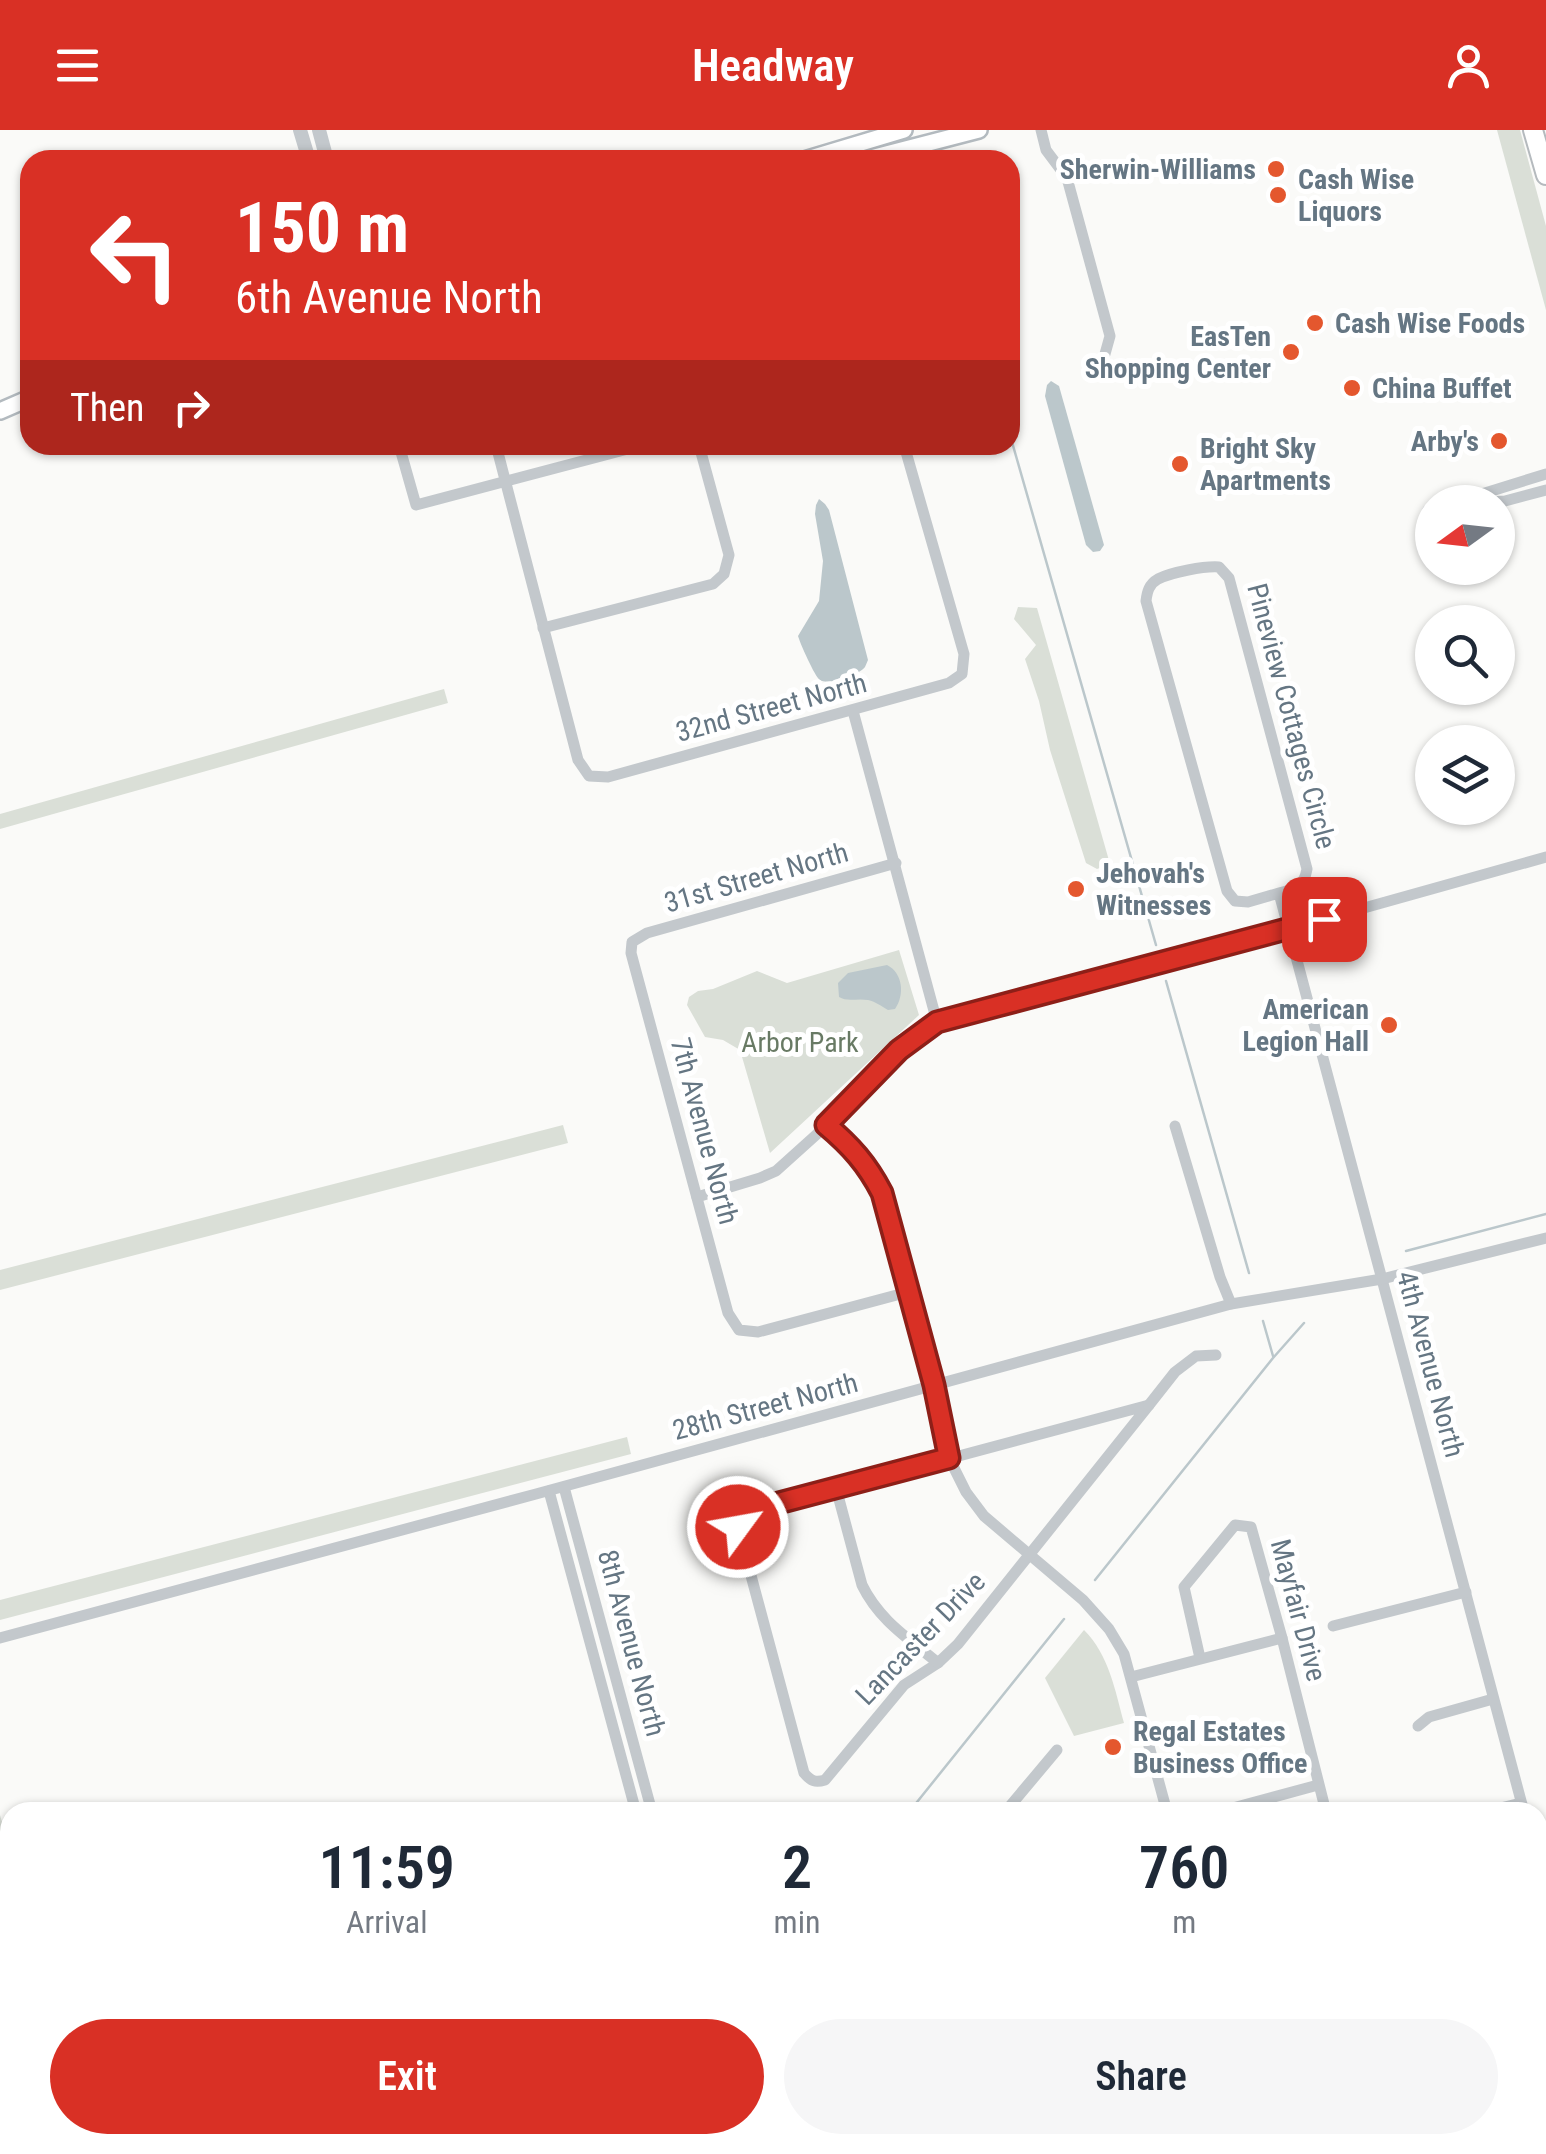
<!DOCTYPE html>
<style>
body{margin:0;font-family:"Roboto Condensed",sans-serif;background:#f6f6f7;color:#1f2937;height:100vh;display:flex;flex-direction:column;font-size:38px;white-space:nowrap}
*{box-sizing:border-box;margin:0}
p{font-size:32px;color:#747a83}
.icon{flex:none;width:55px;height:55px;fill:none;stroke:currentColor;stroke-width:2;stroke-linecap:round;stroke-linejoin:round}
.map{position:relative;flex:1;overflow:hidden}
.side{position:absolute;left:0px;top:1672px;width:1548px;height:352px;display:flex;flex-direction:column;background:#fff;border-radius:30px 30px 0 0;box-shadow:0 2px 8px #0004}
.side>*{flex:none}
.hud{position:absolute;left:20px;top:20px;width:1000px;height:305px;border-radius:30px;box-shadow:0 2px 8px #0004;background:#d93025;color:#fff;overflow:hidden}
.needle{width:65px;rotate:255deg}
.tools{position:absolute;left:1415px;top:355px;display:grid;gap:20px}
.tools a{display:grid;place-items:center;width:100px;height:100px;border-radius:50%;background:#fff;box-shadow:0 2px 8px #0004;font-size:50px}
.pin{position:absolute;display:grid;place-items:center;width:85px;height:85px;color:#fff;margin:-42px;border-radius:20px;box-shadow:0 5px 15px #0006}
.me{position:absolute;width:110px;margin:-55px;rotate:58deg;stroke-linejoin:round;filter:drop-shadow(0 0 8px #0008)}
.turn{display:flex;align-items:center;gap:35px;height:210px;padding:0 50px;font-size:45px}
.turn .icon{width:130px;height:130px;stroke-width:2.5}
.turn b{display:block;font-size:70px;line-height:85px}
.then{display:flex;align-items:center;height:95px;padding:0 50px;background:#0003;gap:20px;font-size:38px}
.eta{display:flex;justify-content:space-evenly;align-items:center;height:170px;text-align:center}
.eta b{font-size:60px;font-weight:600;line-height:70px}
.primary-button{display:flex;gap:20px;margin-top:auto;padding:20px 50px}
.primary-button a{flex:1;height:115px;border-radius:60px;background:#d93025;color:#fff;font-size:40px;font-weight:600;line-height:115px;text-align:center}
.primary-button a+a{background:#f6f6f7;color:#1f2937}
header{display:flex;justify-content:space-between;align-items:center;height:130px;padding:0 50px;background:#d93025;color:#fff;font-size:45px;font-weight:600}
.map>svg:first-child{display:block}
</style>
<header><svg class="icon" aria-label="menu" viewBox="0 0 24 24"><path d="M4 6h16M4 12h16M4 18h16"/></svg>Headway<svg class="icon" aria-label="person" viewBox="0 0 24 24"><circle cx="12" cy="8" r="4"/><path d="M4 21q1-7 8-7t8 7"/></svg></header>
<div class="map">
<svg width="1546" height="2024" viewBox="0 0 1546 2024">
<rect width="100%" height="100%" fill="#fafaf8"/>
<g fill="#dadfd7">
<polygon points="1497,0 1520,0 1546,96 1546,180"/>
<polygon points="1018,477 1037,478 1110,734 1097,739 1086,733 1050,620 1039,571 1025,529 1036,515 1014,489"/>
<polygon points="444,559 448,573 0,699 0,684"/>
<polygon points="899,820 919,885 770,1023 740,920 723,910 705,907 687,875 689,867 698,861 713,859 757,841 787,853"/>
<polygon points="563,995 568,1013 0,1160 0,1140"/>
<polygon points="627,1307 631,1324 0,1490 0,1470"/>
<path d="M1084 1500C1109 1525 1115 1560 1124 1593L1074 1606 1045 1548Z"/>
<polygon points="0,1685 10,1720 10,2015 94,2015 96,2024 0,2024"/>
</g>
<g fill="#bbc7cb">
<polygon points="1051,251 1059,256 1104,415 1100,421 1093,422 1086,415 1045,266 1047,255"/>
<path d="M819 369 825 374 829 380 868 530C867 532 866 535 865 537 859 545 828 556 820 550 815 547 800 513 798 506L819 471 823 431 815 384 816 375Z"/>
<path d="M887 835C903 843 905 865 895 879L888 880C881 876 876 872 868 870 857 868 847 872 839 867L838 853 848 843Z"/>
</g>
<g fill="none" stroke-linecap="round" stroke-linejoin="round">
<g stroke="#bbc7cb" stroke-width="2.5">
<polyline points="1010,305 1156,815"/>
<polyline points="1166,851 1249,1143"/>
<polyline points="1406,1121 1546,1084"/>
<polyline points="1263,1191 1273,1226"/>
<polyline points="1095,1450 1273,1228 1304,1193"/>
<polyline points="909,1682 1064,1489"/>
<polyline points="635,2024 643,2015"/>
</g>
<defs>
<g id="secondary">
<polyline points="804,30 904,0"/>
<polyline points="863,30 979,0"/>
<polyline points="0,281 30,268"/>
</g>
<g id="primary">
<polyline points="1533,0 1546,45"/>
<polyline points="1538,1960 1546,1955"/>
<polyline points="1434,2024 1449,2015"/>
</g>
</defs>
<use href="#secondary" stroke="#b3babf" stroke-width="20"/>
<use href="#primary" stroke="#b5babe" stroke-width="22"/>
<g stroke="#c3c8cc" stroke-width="11">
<polyline points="1041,0 1046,20 1067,48 1110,206 1105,224"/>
<polyline points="399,315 416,375 643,315"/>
<polyline points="496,315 578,630 589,646 608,647 949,553 962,544 964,524 904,315"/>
<polyline points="1456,372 1546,344"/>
<polyline points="1490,372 1505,371 1546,360"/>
<polyline points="1428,380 1432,379"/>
<polyline points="1430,389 1432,388"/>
<polyline points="543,498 713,454 724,444 729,425 699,315"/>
<polyline points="853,581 937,892"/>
<polyline points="896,733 647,803 632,812 631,823 728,1183 739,1200 758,1202 908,1162"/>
<path d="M1279 763 1248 772 1235 771 1227 761 1146 471C1147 462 1149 454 1158 449 1172 442 1204 436 1219 437L1229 448 1307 739C1304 757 1295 759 1279 763L1524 1682"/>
<path d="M827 995C851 1014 868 1035 882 1063L934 1255 949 1328 966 1362 984 1386 1083 1470 1109 1499 1124 1524 1167 1682"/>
<polyline points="1175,996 1220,1147 1231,1174"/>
<polyline points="697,1067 760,1048 776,1041 816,1005 899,920 937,892 1289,799 1546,727"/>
<path d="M1149 1275 958 1514 938 1533 904 1555 825 1650C815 1653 811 1651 804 1643L738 1397 740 1389 746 1383Z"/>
<polyline points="1149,1275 1175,1242 1196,1226 1216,1225"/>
<polyline points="564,1357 652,1682"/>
<path d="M836 1358 862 1455C879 1490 908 1508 938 1533"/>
<polyline points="549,1361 636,1682"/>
<polyline points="1333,1496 1466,1462"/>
<polyline points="0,1508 536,1364 1231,1174 1382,1149 1546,1108"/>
<polyline points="1200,1528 1184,1457 1235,1395 1251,1397 1282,1508 1326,1682"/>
<polyline points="1131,1547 1282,1508"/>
<polyline points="1418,1596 1429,1587 1493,1569"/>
<polyline points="1005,1682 1057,1620"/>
<polyline points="1218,1682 1318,1655"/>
<polyline points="1484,1682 1521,1673"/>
<polyline points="1538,1736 1546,1769"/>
<polyline points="1538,1782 1546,1779"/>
<polyline points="790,2015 811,2024"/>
<polyline points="833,2015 871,2024"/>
<polyline points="1256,2015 1259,2024"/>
</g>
<g stroke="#c3c8cc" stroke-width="14">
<polyline points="300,0 309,30"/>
<polyline points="319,0 327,30"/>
</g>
<use href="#secondary" stroke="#fff" stroke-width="15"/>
<use href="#primary" stroke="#fff" stroke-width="18"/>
</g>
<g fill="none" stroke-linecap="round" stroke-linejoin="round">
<defs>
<path id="route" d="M738 1397C740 1388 743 1383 752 1380L949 1328 934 1255 882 1063C867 1034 851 1016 826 995L899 920 937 892 1324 789"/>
</defs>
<use href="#route" stroke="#8d1f18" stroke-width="25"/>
<use href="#route" stroke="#d93025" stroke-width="18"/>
</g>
<g fill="#e4572e" stroke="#fff" stroke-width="4">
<circle cx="1276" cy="39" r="10"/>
<circle cx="1278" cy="65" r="10"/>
<circle cx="1315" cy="193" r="10"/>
<circle cx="1291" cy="222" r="10"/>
<circle cx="1352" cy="258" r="10"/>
<circle cx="1499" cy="311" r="10"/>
<circle cx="1180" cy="334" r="10"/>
<circle cx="1076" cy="759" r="10"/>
<circle cx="1389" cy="895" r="10"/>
<circle cx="1113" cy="1617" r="10"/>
</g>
<g text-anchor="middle" stroke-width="10" stroke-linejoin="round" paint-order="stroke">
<g font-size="28" font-weight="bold" fill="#657683" stroke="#fff" text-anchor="start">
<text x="1256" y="49" text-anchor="end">Sherwin-Williams</text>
<text x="1298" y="59">Cash Wise<tspan x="1298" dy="32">Liquors</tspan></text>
<text x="1335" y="203">Cash Wise Foods</text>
<text x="1271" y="216" text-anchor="end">EasTen<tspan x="1271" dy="32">Shopping Center</tspan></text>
<text x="1372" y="268">China Buffet</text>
<text x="1479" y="321" text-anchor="end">Arby's</text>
<text x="1200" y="328">Bright Sky<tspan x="1200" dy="32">Apartments</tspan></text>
<text x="1096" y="753">Jehovah's<tspan x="1096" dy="32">Witnesses</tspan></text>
<text x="1369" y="889" text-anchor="end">American<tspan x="1369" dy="32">Legion Hall</tspan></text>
<text x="1133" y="1611">Regal Estates<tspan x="1133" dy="32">Business Office</tspan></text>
</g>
<g font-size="28" fill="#657683" stroke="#fff">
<text transform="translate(771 577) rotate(-15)" y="10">32nd Street North</text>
<text transform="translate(1292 586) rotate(75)" y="10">Pineview Cottages Circle</text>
<text transform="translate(756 747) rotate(-16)" y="10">31st Street North</text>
<text transform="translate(705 1001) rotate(75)" y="10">7th Avenue North</text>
<text transform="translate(1431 1234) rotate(75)" y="10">4th Avenue North</text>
<text transform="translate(765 1276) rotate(-15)" y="10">28th Street North</text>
<text transform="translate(1299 1480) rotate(75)" y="10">Mayfair Drive</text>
<text transform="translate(920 1508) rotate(-46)" y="10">Lancaster Drive</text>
<text transform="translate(632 1513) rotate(75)" y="10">8th Avenue North</text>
</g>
<g font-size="28" fill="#687a64" stroke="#fff">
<text x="800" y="922">Arbor Park</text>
</g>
</g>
</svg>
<div class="tools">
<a><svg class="needle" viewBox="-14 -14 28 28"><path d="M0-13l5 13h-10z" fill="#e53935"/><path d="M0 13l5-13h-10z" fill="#747a83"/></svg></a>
<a><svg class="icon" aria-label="search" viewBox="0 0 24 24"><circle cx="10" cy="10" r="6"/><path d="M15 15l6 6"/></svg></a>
<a><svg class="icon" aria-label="layers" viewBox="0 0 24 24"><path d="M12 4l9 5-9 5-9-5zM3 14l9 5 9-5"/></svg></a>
</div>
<div class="pin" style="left:1324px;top:789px;background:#d93025"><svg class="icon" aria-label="arrive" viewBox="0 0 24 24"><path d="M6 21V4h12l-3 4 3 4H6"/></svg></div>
<svg class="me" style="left:738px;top:1397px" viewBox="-20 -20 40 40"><circle r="17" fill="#d93025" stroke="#fff" stroke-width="3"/><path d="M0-11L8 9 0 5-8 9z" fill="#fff"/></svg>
<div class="hud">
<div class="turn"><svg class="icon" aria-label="left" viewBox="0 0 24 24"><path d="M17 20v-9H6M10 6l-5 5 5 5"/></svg><div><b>150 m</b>6th Avenue North</div></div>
<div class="then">Then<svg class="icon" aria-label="right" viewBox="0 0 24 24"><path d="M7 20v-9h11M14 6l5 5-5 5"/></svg></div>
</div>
<section class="side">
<div class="eta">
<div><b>11:59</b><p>Arrival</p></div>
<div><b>2</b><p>min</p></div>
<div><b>760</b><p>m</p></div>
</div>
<div class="primary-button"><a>Exit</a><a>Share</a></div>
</section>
</div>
